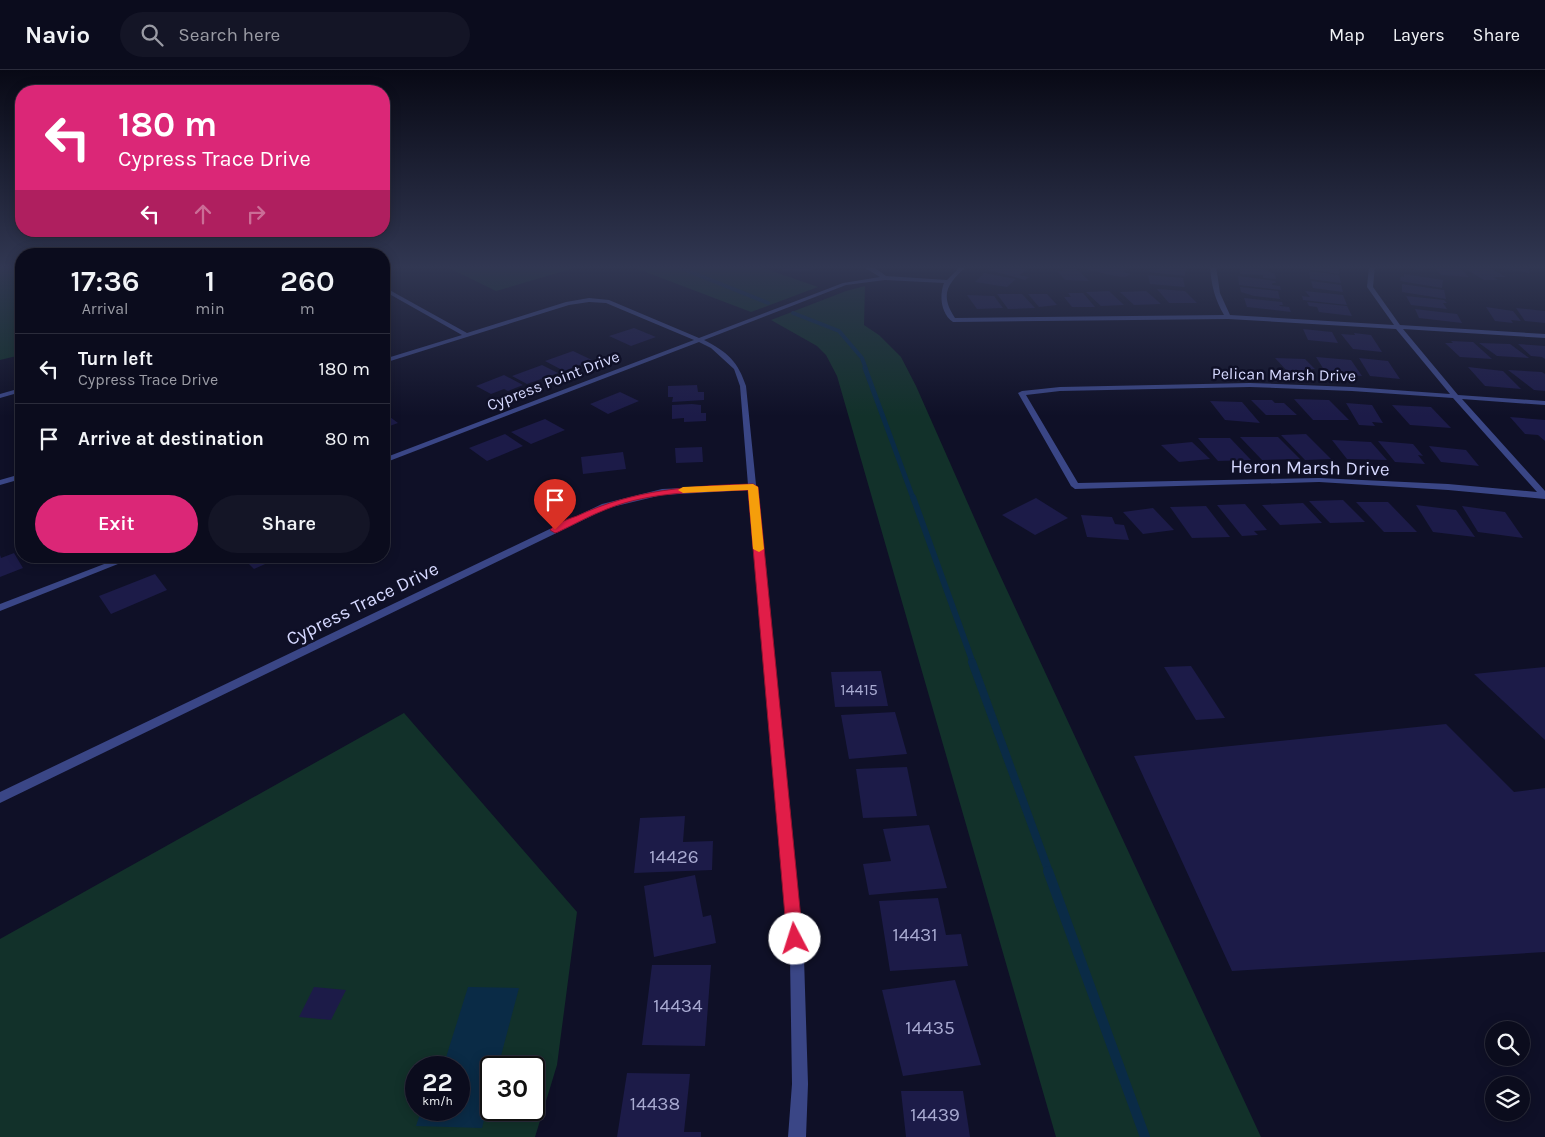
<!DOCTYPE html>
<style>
body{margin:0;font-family:Karla,sans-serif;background:#141526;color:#f1f3f6;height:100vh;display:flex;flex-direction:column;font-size:19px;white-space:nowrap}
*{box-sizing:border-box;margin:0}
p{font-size:16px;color:#9a9ba4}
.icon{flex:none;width:28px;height:28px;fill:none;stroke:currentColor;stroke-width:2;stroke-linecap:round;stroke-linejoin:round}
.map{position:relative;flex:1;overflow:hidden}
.panel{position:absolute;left:15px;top:178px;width:375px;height:315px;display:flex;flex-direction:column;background:#0b0c1d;border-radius:20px;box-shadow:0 2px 12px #0003,0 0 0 1px #2b2c3b}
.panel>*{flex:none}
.top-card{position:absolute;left:15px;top:15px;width:375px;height:152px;border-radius:20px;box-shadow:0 2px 12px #0003,0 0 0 1px #2b2c3b;background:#db2777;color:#fff;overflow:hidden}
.tools{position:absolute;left:1485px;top:951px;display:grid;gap:10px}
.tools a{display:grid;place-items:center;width:45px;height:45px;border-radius:50%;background:#0b0c1d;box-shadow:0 2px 12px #0003,0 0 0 1px #2b2c3b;font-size:25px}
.speed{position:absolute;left:405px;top:986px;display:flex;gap:10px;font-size:25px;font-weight:700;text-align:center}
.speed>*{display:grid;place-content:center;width:65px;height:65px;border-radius:50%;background:#0b0c1d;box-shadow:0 2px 12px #0003,0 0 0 1px #2b2c3b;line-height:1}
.speed small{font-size:12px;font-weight:400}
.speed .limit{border:2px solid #111;border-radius:8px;background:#fff;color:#111}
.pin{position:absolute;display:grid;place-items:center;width:42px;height:42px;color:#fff;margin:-51px -21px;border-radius:50% 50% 50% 0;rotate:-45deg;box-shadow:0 0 5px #0007}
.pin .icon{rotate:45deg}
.me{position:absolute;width:55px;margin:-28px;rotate:355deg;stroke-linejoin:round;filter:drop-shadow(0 0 4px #0008)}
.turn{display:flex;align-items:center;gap:18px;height:105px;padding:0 20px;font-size:22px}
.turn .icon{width:65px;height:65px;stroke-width:2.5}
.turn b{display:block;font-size:35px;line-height:42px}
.lanes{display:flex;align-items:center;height:48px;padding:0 20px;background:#0003;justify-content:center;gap:25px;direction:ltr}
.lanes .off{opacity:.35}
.eta{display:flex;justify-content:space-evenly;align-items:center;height:85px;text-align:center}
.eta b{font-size:30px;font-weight:600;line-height:35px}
.cta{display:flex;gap:10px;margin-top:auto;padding:10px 20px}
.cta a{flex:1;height:58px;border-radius:30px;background:#db2777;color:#fff;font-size:20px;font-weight:600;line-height:58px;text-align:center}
.cta a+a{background:#141526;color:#f1f3f6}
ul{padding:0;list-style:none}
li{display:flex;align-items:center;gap:15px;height:70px;padding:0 20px;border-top:1px solid #2b2c3b}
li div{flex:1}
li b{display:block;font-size:19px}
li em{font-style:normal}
header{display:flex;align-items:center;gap:30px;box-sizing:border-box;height:70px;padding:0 25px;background:#0b0c1d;border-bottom:1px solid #2b2c3b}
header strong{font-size:24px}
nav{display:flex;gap:28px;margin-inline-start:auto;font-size:18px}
.search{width:350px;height:45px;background:#141526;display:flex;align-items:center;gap:12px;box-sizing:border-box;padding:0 18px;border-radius:28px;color:#9a9ba4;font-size:19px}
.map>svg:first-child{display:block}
</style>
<header>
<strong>Navio</strong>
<div class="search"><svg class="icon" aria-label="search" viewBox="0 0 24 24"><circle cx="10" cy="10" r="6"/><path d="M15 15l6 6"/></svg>Search here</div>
<nav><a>Map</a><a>Layers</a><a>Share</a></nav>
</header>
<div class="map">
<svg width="1545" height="1067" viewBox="0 0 1545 1067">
<rect width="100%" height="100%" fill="#0f1027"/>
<g fill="#12312a" fill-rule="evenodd">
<polygon points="0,196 21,196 21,285 0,290"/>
<polygon points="445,196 581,196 496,221"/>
<polygon points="630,196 758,196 818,217 751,242"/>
<polygon points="865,216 864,255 879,265 901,287 916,316 992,488 1261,1067 1056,1067 837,306 826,285 817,276 771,250 846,221"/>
<path d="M404 643 577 842 557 995 535 1067H0V869ZM416 998H459V1040H416ZM491 998H534V1040H491Z"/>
</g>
<polygon fill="#0a2b46" points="468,917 519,918 498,997 491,998 491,1024 482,1058 416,1056 420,1044 428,1045 430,1040 459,1040 459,998 443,997"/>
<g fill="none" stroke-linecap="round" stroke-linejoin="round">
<g stroke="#0a2b46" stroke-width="4">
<polyline points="676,196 768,233"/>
<polyline points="793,243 839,261 862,288 866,299"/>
</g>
<polyline stroke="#0a2b46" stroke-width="5" points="865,298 913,428"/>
<polyline stroke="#0a2b46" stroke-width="6" points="913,427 973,593"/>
<polyline stroke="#0a2b46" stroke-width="8" points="972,592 1049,802"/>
<polyline stroke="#0a2b46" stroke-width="10" points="1048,801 1145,1067"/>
</g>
<g fill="#1c1b48">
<polygon points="816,196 819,198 800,202 792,200 784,201 777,197"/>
<polygon points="995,196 1014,196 1027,200 1019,205 1029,207 1025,210 988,200"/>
<polygon points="1091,196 1115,196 1127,199 1123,202 1131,204 1125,207 1115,206 1086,199"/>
<polygon points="1157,196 1186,198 1185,206 1149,202 1150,199 1157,200"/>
<polygon points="1239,196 1265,200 1275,204 1276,209 1263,208 1263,205 1240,204"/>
<polygon points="1294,196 1339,196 1339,204 1294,197"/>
<polygon points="1402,196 1424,196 1423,201"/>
<polygon points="1433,196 1460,198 1469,207 1441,205"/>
<polygon points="1494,196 1529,197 1529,203 1494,197"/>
<polygon points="1464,198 1490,198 1506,207 1493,207 1498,210 1484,210"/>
<polygon points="1062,199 1077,199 1089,211 1065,210 1057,201 1064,201"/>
<polygon points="1309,201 1339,205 1341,213 1310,209"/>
<polygon points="984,203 1016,209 1007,217 975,212"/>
<polygon points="1404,204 1443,210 1442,218 1400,211 1401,206 1404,207"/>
<polygon points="1148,205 1183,208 1185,217 1150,214"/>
<polygon points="1238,206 1275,211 1276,213 1272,213 1272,215 1280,216 1281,220 1239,215"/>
<polygon points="1311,211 1341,215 1343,222 1313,218"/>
<polygon points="1402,214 1444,220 1446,229 1402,222"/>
<polygon points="1240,217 1278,221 1280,229 1254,226 1241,222"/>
<polygon points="1157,219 1185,221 1197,233 1169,233"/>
<polygon points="1109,221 1124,235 1101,236 1086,222"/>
<polygon points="1146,221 1161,234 1134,235 1120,222"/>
<polygon points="1305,221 1343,225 1347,235 1303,230 1302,226 1310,227"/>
<polygon points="1068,223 1083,223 1095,237 1072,237 1064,227 1071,227"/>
<polygon points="997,224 1022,224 1035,238 1008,239"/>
<polygon points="1028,224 1047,224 1057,235 1039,237"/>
<polygon points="967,225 994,226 1003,238 977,239"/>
<polygon points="1406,226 1444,230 1447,233 1443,233 1447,239 1411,235"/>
<polygon points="1244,228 1282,232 1283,235 1279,235 1280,236 1289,237 1291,242 1247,237"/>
<polygon points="1307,232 1347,236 1352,246 1319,242 1317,237 1309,236"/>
<polygon points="1486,237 1513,241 1521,251 1511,250 1513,253 1495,251"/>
<polygon points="1516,238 1545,241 1545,253 1525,251"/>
<polygon points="1415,239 1457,244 1462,253 1419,248"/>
<polygon points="634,258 656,267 631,276 609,266"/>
<polygon points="1303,259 1332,262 1338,273 1308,270"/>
<polygon points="1354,263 1371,265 1382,282 1353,279 1341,264 1355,265"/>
<polygon points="1451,271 1473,272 1492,289 1460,287 1445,273 1453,273"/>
<polygon points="1479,273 1510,274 1529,288 1497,286"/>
<polygon points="1518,274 1545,276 1545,289 1542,287 1531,286"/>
<polygon points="573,281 592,290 564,301 545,291"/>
<polygon points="1316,287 1351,290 1362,306 1326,303"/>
<polygon points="1275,288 1305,289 1315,299 1305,299 1307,301 1287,301"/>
<polygon points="1359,288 1388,291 1400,309 1370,306"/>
<polygon points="542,295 558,303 527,314 512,306"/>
<polygon points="1468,297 1503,301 1521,319 1485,316"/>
<polygon points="1508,300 1542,302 1545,304 1545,321 1534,320"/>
<polygon points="504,305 523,315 508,321 504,319 491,324 476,316"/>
<polygon points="697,315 698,322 704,322 704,330 672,332 673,327 668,327 668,316"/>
<polygon points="620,322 639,331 608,344 590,334"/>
<polygon points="1294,329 1329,330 1349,350 1313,350"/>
<polygon points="1251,330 1272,330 1275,333 1284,333 1297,345 1266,345"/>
<polygon points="1210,331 1242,332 1260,353 1225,350"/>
<polygon points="1346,333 1372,335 1383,353 1372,352 1375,356 1359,355"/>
<polygon points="692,334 701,335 701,343 706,343 706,351 684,352 684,348 672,349 672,335"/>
<polygon points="1392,335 1431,337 1451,358 1410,355"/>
<polygon points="386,344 398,353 384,358 384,345"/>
<polygon points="1510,347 1545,350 1545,371 1538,365 1525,364"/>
<polygon points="545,349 565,360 531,374 511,362"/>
<polygon points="505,364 523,376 487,391 469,378"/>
<polygon points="1306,364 1331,389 1305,390 1281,365"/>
<polygon points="1240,367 1278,367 1300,389 1262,390"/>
<polygon points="1198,368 1230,368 1251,390 1218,391"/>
<polygon points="1332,370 1371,372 1387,390 1347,389"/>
<polygon points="1378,371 1413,374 1423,386 1418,385 1425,394 1395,392"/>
<polygon points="1192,372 1210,389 1179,392 1161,375"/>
<polygon points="1429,376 1466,380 1479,396 1441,392"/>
<polygon points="702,377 703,392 676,393 675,378"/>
<polygon points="623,382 626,399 583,404 581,387"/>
<polygon points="1036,428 1068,448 1035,465 1002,445"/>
<polygon points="1343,430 1365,452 1330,453 1309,431"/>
<polygon points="1356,432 1388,432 1417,462 1384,462"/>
<polygon points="1303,433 1322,453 1280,455 1262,435"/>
<polygon points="1245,434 1267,460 1254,461 1258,465 1242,466 1217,435"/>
<polygon points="1416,435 1456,440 1475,467 1433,462"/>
<polygon points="1206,436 1230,467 1192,468 1170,437"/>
<polygon points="1462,436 1505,442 1523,468 1478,462"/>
<polygon points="1153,438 1174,460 1143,464 1123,442"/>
<polygon points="1081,445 1112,447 1115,454 1124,455 1129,470 1087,467"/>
<polygon points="14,483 23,498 0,507 0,485 1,488"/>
<polygon points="231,486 283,486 254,499 244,489 236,492"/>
<polygon points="155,504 167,520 111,544 99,526"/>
<polygon points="1191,596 1225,648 1196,650 1164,597"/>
<polygon points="1545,597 1545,670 1474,604"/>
<polygon points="881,601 888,636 835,637 831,602"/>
<polygon points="895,642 907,684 849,689 841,645"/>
<polygon points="1446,654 1514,722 1545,718 1545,882 1232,901 1134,686"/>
<polygon points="907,697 917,746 863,748 856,699"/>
<polygon points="685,746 683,772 713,771 712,800 634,803 640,748"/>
<polygon points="929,755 947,818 869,825 863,794 891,791 883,759"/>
<polygon points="695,805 703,847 711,845 716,873 654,887 644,816"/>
<polygon points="938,828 946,865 961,864 968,896 890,901 879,831"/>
<polygon points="652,895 711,895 705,976 642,975"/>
<polygon points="955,910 981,995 903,1006 882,920"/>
<polygon points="314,917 346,920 331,950 299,947"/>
<polygon points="627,1003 690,1004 684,1062 701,1062 701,1067 617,1067"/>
<polygon points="901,1021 963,1021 970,1067 906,1067"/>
</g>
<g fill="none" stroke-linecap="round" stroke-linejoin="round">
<g fill="#3a4686" fill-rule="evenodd">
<path d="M862 196H869L878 200 886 206 947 210 961 196H967C948 213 939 224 955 248L1224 245C1215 230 1211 214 1210 196H1216L1220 223 1230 245 1394 255 1367 217 1369 196H1375L1373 217 1400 255 1545 264V268L1403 259 1458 325 1545 331V335L1462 329 1545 421V429L1448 420 1319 412 1075 419 1071 416 1018 323 1022 321 1060 317 1250 313 1352 317 1450 324 1396 259 1228 249 953 252C941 244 939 226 944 213L885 210 846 215 704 270C728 282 738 292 746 316L804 888 808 1014 806 1067H788L792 1014 790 888 749 420 662 425 608 438 0 733V722L602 434 662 419 748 415 740 316 734 299 711 278 699 272 384 393V388L694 270 606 233 589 232 569 235 384 293V289L462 265 384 221V217L467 263 566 232 589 228 609 230 699 268 843 213 880 207ZM1250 317 1352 321 1453 328 1537 422 1448 414 1319 408 1078 413 1026 325 1060 321Z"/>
<polygon points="21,318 21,322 0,328 0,324"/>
<polygon points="21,404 21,409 0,415 0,410"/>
<polygon points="125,486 138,486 0,541 0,534"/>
</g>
</g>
<linearGradient id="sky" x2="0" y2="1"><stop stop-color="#080915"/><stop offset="0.57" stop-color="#313752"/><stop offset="1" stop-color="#313752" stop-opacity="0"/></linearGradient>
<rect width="1545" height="346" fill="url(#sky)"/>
<path fill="#e11d48" stroke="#92132f" d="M753 414 758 417 803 869 801 874 795 877 789 874 787 869 748 420C702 422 652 421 607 439 591 445 575 454 558 462L555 463 550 460C556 453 568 449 577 446 635 419 690 416 753 414Z"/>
<polygon fill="#f59e0b" points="753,414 758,417 764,479 759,482 753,479 748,420 683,423 678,420 683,417"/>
<g text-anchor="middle" stroke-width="5" stroke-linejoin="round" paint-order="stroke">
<g font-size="16" fill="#d6d9ff" stroke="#0f1027">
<text transform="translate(1284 304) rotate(1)" y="6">Pelican Marsh Drive</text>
<text transform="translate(553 310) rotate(-21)" y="6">Cypress Point Drive</text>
</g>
<g font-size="16" fill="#a8aad1">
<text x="859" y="625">14415</text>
</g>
<g font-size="19" fill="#d6d9ff" stroke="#0f1027">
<text transform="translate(1310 397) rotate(1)" y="7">Heron Marsh Drive</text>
<text transform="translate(362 533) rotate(-26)" y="7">Cypress Trace Drive</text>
</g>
<g font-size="19" fill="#a8aad1">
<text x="674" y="793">14426</text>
<text x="915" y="871">14431</text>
<text x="678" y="942">14434</text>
<text x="930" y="964">14435</text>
<text x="655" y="1040">14438</text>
<text x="935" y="1051">14439</text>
</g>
</g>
</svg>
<div class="tools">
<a><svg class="icon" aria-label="search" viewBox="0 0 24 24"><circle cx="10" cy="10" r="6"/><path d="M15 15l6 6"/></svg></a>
<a><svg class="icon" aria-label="layers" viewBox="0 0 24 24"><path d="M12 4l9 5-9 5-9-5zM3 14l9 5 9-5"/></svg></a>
</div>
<div class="speed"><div>22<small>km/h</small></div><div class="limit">30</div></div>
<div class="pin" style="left:555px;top:460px;background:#d93025"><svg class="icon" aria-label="arrive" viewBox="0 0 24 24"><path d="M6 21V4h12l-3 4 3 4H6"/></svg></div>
<svg class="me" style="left:795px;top:869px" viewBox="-20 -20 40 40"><circle r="19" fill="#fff"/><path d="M0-13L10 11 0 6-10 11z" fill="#e11d48"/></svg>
<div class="top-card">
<div class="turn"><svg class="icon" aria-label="left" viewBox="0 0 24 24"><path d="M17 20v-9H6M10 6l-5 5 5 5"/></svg><div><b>180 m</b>Cypress Trace Drive</div></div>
<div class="lanes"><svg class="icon" aria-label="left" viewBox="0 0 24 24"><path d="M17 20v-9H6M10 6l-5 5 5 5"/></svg><svg class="icon off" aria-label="ahead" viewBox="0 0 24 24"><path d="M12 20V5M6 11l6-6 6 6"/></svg><svg class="icon off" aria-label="right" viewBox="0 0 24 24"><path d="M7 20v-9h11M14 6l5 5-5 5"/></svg></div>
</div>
<section class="panel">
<div class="eta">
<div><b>17:36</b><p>Arrival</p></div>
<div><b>1</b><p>min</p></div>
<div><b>260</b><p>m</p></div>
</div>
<ul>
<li><svg class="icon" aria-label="left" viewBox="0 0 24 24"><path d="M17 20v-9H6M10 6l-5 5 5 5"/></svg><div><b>Turn left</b><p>Cypress Trace Drive</p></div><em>180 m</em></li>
<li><svg class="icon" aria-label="arrive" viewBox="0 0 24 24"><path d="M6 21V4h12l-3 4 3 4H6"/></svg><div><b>Arrive at destination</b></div><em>80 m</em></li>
</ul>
<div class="cta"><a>Exit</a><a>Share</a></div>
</section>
</div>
